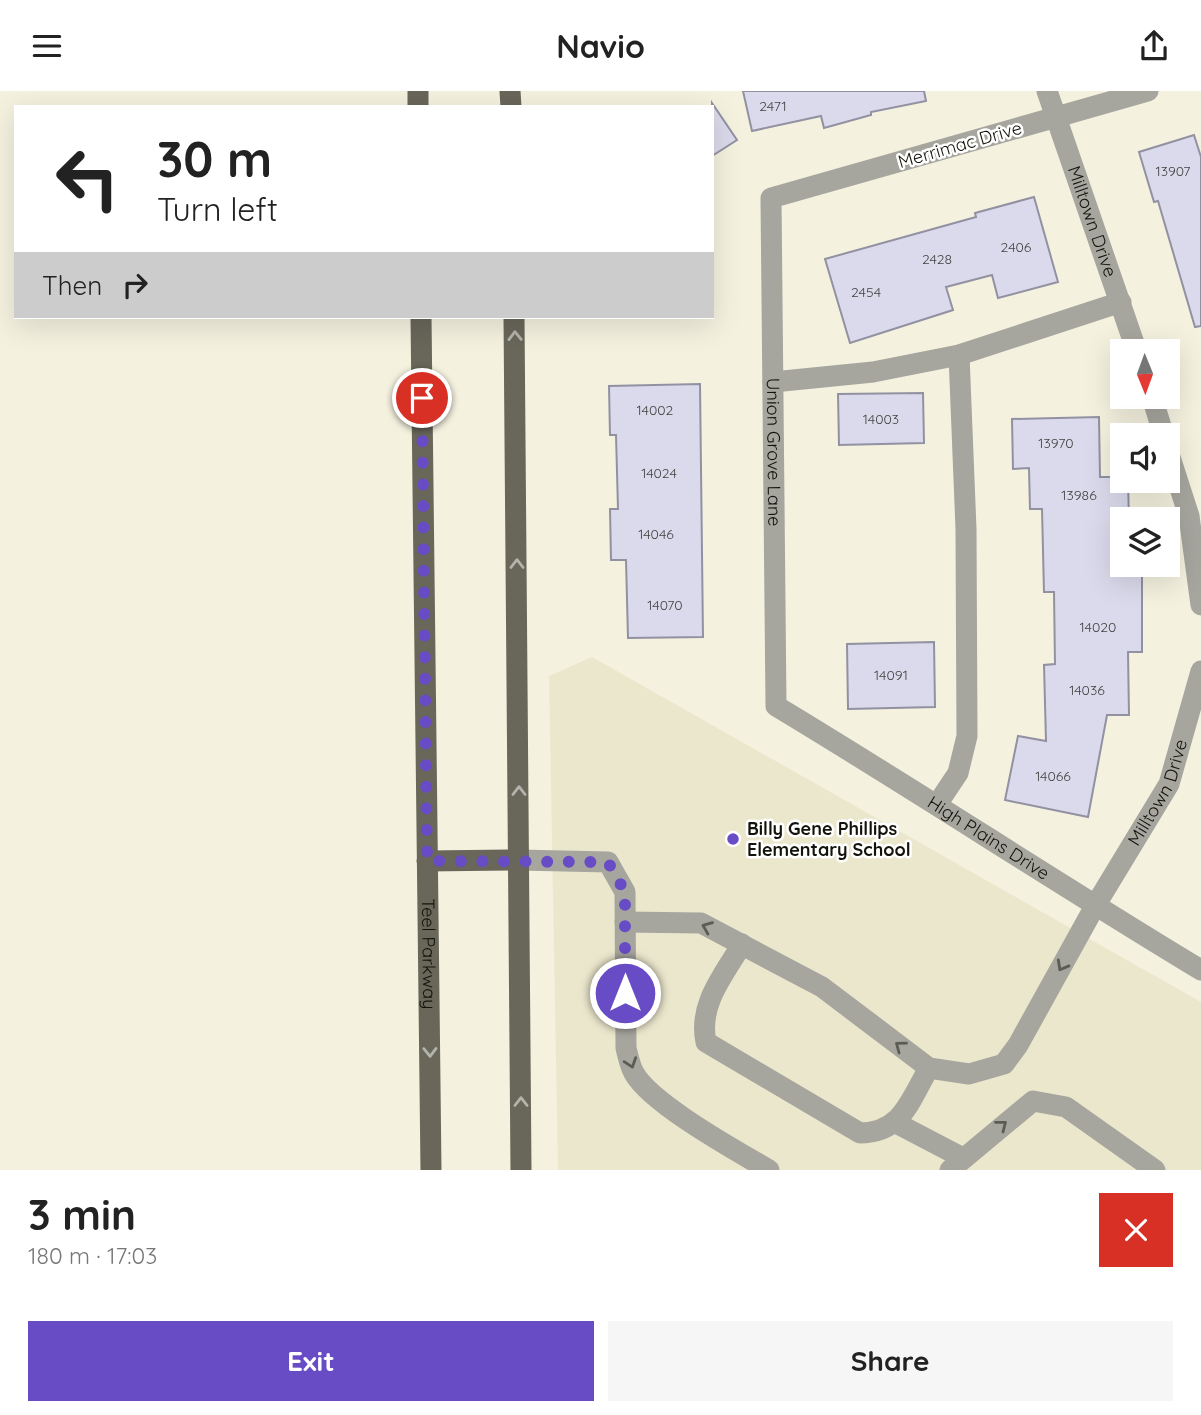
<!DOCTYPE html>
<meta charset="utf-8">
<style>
body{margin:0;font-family:Quicksand,sans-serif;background:#f6f6f6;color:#222;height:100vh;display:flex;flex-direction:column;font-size:26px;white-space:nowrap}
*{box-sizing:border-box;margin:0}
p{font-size:23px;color:#767676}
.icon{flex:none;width:38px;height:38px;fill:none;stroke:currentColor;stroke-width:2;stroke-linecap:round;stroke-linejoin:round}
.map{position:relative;height:1079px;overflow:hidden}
.side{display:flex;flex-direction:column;background:#fff;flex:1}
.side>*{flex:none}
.guide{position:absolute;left:14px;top:14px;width:700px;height:214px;border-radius:0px;box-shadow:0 7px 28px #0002;background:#fff;color:#222;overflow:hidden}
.needle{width:46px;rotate:179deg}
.controls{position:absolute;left:1110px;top:248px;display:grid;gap:14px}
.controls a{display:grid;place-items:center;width:70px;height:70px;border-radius:0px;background:#fff;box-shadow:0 7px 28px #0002;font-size:35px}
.pin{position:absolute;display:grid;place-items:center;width:60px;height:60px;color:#fff;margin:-30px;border:4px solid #fff;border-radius:50%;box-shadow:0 2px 7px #0007}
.me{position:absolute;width:77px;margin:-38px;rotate:0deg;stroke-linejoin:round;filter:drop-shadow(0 0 5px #0008)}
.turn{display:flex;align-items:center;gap:24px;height:147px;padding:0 28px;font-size:32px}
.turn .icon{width:91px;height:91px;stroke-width:2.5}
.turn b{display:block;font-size:49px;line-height:60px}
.then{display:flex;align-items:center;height:66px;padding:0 28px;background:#0003;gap:14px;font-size:26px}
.round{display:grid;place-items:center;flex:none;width:74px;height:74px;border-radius:0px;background:#f6f6f6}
.head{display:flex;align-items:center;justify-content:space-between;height:119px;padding:0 28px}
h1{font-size:42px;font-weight:700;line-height:52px}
.cta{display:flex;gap:14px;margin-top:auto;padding:14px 28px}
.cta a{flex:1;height:80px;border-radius:0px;background:#684cc5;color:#fff;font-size:28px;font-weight:700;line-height:80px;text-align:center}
.cta a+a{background:#f6f6f6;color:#222}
header{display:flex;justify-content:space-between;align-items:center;height:91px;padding:0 28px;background:#fff;font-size:32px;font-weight:700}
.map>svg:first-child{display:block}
</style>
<header><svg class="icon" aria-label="menu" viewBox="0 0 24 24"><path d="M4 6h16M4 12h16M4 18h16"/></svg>Navio<svg class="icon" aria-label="share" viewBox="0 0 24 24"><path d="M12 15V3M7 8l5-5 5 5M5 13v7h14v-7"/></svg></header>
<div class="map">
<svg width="1201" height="1079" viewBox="0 0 1201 1079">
<rect width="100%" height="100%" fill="#f4f1df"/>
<polygon fill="#ebe7cd" points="592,566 1201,911 1201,1079 558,1079 549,585"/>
<g fill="#dbdaec" stroke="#9291a2" stroke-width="2">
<polygon points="743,0 924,0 926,10 871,21 871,24 824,37 821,25 752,40"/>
<polygon points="712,12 737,49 712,65"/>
<polygon points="1194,44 1201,66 1201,235 1195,236 1158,110 1154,111 1139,61"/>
<polygon points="1034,106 1058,191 998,207 992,184 946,196 953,219 850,252 825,168 976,126 975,122"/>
<polygon points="700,293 703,546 628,547 626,469 611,469 610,418 618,418 616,344 610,344 609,295"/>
<polygon points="923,302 924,352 839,354 838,303"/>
<polygon points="1099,326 1100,386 1122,386 1122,390 1128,390 1129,429 1122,429 1122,474 1142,474 1142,561 1128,561 1129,624 1107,624 1088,726 1005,709 1018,645 1046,650 1044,574 1055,573 1054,501 1044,501 1042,418 1030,418 1029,377 1013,378 1012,328"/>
<polygon points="934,551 935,616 848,618 847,553"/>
</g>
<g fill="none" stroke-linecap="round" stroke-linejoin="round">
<g stroke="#a6a59e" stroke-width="21">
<path id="s1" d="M1047 0 1137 261"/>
<path id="s2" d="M1148 0 771 107 776 615C919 701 1058 793 1201 879"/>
<polyline points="773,291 873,281 959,264 1121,211"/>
<polyline points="1152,306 1164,345"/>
<polyline points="1167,357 1189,425 1201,514"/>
<polyline points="938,712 958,682 967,645 966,438 959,264"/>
<path d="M519 769 608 771 625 801 626 957C628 965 630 975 634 982 651 1013 737 1060 769 1079"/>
<path id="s3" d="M625 831 701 832 822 896 929 977 969 983 1004 973 1018 954 1095 815 1169 693 1201 580"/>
<path d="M742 853C724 884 698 913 706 951L716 957 860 1042C902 1042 910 1009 929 977"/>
<polyline points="896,1032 963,1067"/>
<polyline points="950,1079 1033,1010 1066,1016 1155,1079"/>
</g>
<g stroke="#69675a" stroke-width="21">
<polyline points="418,0 418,16"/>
<polyline points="510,0 511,16"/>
<path id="s4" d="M421 226 431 1079"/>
<polyline points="514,226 521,1079"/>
<polyline points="427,770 519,769"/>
</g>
</g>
<defs><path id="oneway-chevron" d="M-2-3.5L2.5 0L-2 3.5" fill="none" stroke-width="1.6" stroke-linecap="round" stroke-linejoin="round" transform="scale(1.75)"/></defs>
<g stroke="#b4b3ac">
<use href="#oneway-chevron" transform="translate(515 245) rotate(-91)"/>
<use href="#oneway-chevron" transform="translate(517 473) rotate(-90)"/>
<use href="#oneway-chevron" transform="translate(519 700) rotate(-90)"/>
<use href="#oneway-chevron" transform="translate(430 961) rotate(89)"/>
<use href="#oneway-chevron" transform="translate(521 1011) rotate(-90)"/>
</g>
<g stroke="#5c5c54">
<use href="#oneway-chevron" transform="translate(707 836) rotate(-158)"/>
<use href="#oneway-chevron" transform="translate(1062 875) rotate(119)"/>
<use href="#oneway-chevron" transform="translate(900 955) rotate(-143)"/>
<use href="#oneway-chevron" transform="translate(631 972) rotate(71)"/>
<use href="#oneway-chevron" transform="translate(1002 1034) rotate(-38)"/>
</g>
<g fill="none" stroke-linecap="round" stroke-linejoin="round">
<polyline stroke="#684cc5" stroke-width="12" stroke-dasharray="0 21.6" points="422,307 427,770 608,771 625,801 625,902"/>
</g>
<circle fill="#684cc5" stroke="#fff" stroke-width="2.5" cx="733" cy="748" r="7"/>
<g text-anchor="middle" stroke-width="5" stroke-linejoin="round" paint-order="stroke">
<g font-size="14" fill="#454443">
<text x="773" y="20">2471</text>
<text x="1173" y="85">13907</text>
<text x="1016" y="161">2406</text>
<text x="937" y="173">2428</text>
<text x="866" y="206">2454</text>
<text x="655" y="324">14002</text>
<text x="881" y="333">14003</text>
<text x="1056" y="357">13970</text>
<text x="659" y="387">14024</text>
<text x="1079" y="409">13986</text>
<text x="656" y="448">14046</text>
<text x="665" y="519">14070</text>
<text x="1098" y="541">14020</text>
<text x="891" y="589">14091</text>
<text x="1087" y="604">14036</text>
<text x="1053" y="690">14066</text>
</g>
<g font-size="18" fill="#13120b" stroke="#fff">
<text transform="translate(960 54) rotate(-16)" y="6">Merrimac Drive</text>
<text dy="6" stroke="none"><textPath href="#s1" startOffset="138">Milltown Drive</textPath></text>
<text dy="6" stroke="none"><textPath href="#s2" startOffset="646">Union Grove Lane</textPath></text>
<text dy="6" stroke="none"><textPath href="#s3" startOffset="737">Milltown Drive</textPath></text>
<text dy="6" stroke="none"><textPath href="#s2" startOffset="1150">High Plains Drive</textPath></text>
<text dy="6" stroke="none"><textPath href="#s4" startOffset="637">Teel Parkway</textPath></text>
</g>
<g font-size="18" font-weight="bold" fill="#13120b" stroke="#fff" text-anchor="start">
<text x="747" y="744">Billy Gene Phillips<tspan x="747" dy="21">Elementary School</tspan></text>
</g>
</g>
</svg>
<div class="controls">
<a><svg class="needle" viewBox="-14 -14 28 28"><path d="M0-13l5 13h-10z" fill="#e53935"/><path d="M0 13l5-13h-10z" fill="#767676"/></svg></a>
<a><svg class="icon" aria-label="sound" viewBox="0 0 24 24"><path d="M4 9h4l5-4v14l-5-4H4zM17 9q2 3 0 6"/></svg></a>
<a><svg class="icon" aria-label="layers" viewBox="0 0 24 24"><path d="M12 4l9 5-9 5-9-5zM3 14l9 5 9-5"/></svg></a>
</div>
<div class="pin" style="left:422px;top:307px;background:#d93025"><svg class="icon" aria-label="arrive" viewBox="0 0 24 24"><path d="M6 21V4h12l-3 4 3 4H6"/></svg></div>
<svg class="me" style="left:625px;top:902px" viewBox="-20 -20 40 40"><circle r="17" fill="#684cc5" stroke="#fff" stroke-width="3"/><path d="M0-11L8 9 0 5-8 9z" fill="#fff"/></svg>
<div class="guide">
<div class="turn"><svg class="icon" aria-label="left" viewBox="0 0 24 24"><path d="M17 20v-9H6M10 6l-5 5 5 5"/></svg><div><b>30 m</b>Turn left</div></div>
<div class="then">Then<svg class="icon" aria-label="right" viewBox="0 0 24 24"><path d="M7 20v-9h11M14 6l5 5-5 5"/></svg></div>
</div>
</div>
<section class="side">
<div class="head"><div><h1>3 min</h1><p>180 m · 17:03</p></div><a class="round" style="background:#d93025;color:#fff"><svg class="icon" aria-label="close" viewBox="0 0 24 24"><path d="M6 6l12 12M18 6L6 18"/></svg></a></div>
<div class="cta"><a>Exit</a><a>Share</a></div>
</section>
